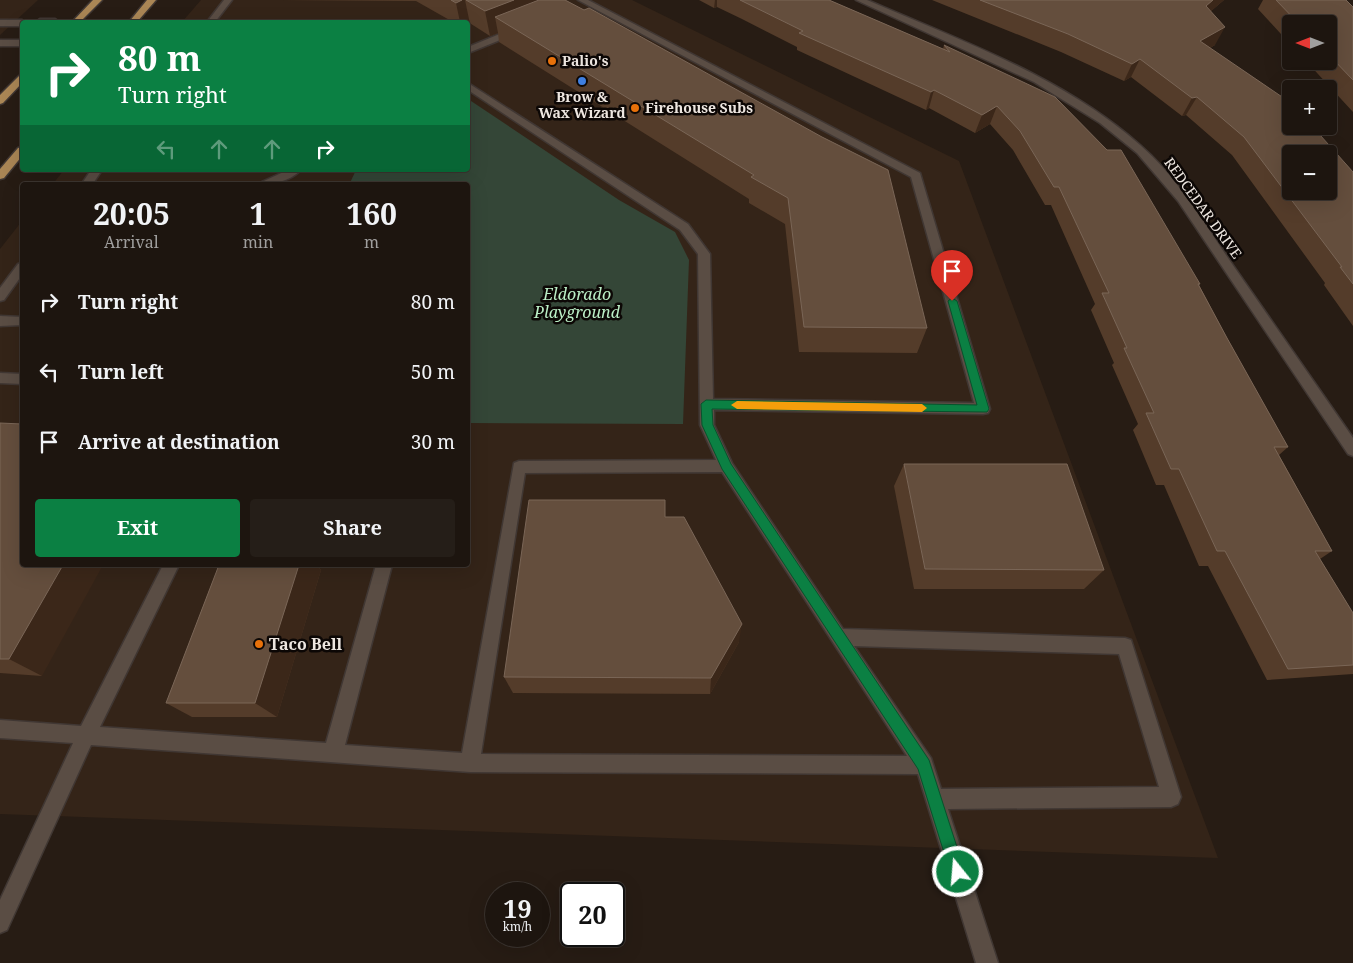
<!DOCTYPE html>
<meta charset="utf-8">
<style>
body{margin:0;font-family:"Noto Serif",serif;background:#251e18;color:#f1f3f6;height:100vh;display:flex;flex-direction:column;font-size:19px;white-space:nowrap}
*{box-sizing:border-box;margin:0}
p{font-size:16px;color:#a09f9e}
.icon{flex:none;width:28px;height:28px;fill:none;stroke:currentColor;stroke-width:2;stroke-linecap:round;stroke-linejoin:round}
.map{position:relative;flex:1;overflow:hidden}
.drawer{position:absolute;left:20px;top:182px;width:450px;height:385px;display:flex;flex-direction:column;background:#1d150f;border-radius:5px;box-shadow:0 5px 20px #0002,0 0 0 1px #3b342f}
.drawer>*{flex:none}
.banner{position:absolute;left:20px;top:20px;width:450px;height:152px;border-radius:5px;box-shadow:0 5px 20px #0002,0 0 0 1px #3b342f;background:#0b8043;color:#fff;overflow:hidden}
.needle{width:32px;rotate:270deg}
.buttons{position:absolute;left:1282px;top:15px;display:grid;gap:10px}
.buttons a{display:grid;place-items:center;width:55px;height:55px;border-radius:5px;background:#1d150f;box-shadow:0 5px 20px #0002,0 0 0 1px #3b342f;font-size:25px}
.speed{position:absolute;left:485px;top:882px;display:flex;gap:10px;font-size:25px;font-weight:700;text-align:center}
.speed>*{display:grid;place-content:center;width:65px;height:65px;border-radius:50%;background:#1d150f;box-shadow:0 5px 20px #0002,0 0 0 1px #3b342f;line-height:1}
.speed small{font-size:12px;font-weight:400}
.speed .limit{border:2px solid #111;border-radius:8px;background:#fff;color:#111}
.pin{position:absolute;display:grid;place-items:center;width:42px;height:42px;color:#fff;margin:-51px -21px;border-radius:50% 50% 50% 0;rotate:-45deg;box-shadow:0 0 5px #0007}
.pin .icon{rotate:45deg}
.me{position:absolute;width:55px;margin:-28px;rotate:343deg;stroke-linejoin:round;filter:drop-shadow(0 0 4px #0008)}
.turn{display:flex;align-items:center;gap:18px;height:105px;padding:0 15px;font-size:22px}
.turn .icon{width:65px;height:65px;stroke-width:2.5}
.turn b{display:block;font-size:35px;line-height:42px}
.lanes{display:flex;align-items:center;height:48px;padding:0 15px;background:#0003;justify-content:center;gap:25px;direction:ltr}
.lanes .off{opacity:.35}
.eta{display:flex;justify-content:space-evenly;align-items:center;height:85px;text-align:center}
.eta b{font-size:30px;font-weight:700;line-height:35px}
.action{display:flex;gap:10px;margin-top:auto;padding:10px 15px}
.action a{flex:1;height:58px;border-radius:5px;background:#0b8043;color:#fff;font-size:20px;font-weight:700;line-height:58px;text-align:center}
.action a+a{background:#251e18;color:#f1f3f6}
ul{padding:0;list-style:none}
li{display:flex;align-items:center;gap:15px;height:70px;padding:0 15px}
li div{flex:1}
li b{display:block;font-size:19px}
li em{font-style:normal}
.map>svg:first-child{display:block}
</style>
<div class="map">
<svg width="1353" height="963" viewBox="0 0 1353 963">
<rect width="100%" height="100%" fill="#271c14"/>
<g fill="#342418">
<polygon points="0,0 38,0 0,35"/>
<polygon points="201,0 632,0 959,161 1218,858 0,814 0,249 22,221 22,565 468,565 468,185 52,185 64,170 468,170 468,22 182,22"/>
</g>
<polygon fill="#344637" points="468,99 619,200 675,232 689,260 683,424 468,423 468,185 349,185 356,170 468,170"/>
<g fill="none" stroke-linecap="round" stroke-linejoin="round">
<defs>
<g id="minor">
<polygon points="224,0 232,0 215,22 207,22"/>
<path d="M578 0H588L920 173 990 409 988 413 983 414 714 410V425L732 463 843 629 1125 638 1131 640 1181 797 1178 804 1171 807 948 809 998 963H976L918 774 470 772 91 745 7 930 0 933V900L73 743 0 738V720L81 726 163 565H179L100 727 326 743 376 565H392L345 745 462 753 514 463 519 461 716 460 700 425 698 254 680 230 468 90V83L688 224 710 254 713 399 974 403 911 177ZM722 472 907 756 481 754 525 473ZM854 646 1119 654 1159 787 941 789 931 758Z"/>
<path d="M856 0H867C961 41 1062 76 1140 145 1177 177 1203 221 1230 261 1271 320 1312 379 1353 438V456L1348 454 1178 201 1137 153 1100 123 1034 82Z"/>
<polygon points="40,19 55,19 59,22 36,22"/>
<polygon points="0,20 22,20 26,22 22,22 22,26 0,26"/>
<polygon points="517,27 521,30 520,32 468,53 468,47"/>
<rect x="0" y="40" width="22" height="6"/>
<polygon points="91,170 102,170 92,185 81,185"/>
<path d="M288 170H301C289 182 271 185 255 185Z"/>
<polygon points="22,263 22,275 4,300 0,301 0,288 18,264"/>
<polygon points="0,316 22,317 22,325 0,326"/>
<polygon points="0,373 22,374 22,384 0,383"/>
</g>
<g id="major">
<polygon points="93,0 102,0 80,22 72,22"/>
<polygon points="147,0 156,0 137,22 129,22"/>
<polygon points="22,75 22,83 3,103 0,104 0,95 19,76"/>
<polygon points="22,147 22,156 4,178 0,179 0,169 18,148"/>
</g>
</defs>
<use href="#minor" stroke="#403733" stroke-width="3"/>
<use href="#major" stroke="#403733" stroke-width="3"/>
<use href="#minor" fill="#5a4d44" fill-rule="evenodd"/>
<use href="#major" fill="#aa8655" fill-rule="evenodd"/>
</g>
<g fill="#543c2a">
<polygon points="282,0 565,0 584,10 589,8 927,328 917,353 799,352 785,224 749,203 749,199 499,42 498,33 490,36 468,22 453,22 416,1"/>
<polygon points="699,0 829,0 943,49 944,45 1200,284 1199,285 1227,338 1288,447 1279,455 1332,551 1320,559 1353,613 1353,674 1267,680 1208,566 1199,566 1164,485 1156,485 1133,430 1138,424 1112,365 1114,363 1091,310 1095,304 1051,205 1045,205 1013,150 990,124 975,133 929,108 926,110 797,50 797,47 742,19 717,7 714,8"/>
<polygon points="932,0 1224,0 1211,11 1215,45 1210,48 1353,172 1353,326 1324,285 1325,283 1232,155 1186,115 1182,116 1131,77 1124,81 1061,52"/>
<polygon points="1263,0 1346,0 1353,7 1353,112 1306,61 1329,61 1329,24 1291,24 1291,45 1258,9"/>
<polygon points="0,423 42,676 0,673"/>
<polygon points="904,464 1104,570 1084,589 914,589 894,486"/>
<polygon points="666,517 739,642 710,694 513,693 504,677"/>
<polygon points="219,565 316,565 321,570 277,717 192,717 166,703"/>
</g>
<g fill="#3b2719">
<polygon points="462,0 465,0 470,24 468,25 468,22 460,22 456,3"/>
<polygon points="514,0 545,0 495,17 498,33 490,36 485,11"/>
<polygon points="715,0 717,0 717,7 714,8"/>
<polygon points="1213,0 1224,0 1197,23 1206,6"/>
<polygon points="1225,27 1215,45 1190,59 1200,41"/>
<polygon points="1140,59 1131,77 1124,81 1132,64"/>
<polygon points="934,90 929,108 926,110 931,92"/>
<polygon points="1197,97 1186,115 1182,116 1192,98"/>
<polygon points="997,106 990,124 975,133 982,115"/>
<polygon points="63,565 103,565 42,676 9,659"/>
<polygon points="299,565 316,565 321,570 277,717 255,703"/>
<polygon points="742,624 739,642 710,694 711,678"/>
</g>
<g fill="#644e3d" stroke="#7a6657" fill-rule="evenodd">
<polygon points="451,0 462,0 456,3"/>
<polygon points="466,0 514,0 485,11"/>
<polygon points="539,0 565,0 584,10 589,8 822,137 888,170 927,328 804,327 788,198 751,177 754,175 495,17"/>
<polygon points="740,0 829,0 950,52 944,45 1055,97 1107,150 1121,150 1200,284 1198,284 1227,338 1288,447 1274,447 1332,551 1315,551 1353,613 1353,665 1288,669 1225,551 1217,551 1179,469 1171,469 1146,413 1154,413 1124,348 1127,348 1102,293 1109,293 1059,187 1054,187 1020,131 997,106 982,115 934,90 931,92 799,33 803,31"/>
<path d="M980 0H1213L1206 6 1225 27 1200 41 1291 103V126H1312L1353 172V284L1340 267H1342L1244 137 1197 97 1192 98 1140 59 1132 64 1068 34ZM1291 154H1329V191H1291Z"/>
<polygon points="1276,0 1346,0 1353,7 1353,80 1329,55 1329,24 1299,24"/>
<polygon points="0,423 22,424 22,565 63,565 9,659 0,659"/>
<polygon points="904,464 1067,464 1104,570 925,569"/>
<polygon points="529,500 665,500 665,517 684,517 742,624 711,678 504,677"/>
<polygon points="219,565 299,565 255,703 166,703"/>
</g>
<polygon fill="#0b8043" stroke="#07532c" points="952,298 957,301 989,409 987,412 712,409 713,425 731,464 929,760 965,872 963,877 958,879 952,877 950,872 918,769 722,469 702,425 701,404 706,400 977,405 948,301"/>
<polygon fill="#f59e0b" points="737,401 922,404 927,408 922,412 737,409 731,405"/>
<g fill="#e8710a" stroke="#0c0705" stroke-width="2">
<circle cx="552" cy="61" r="5"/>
<circle cx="635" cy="108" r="5"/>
<circle cx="259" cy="644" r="5"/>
</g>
<circle fill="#3f7fe0" stroke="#0c0705" stroke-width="2" cx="582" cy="81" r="5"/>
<g text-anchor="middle" stroke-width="5" stroke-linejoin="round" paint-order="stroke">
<g font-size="14" font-weight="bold" fill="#ede6e0" stroke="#0c0705" text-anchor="start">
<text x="562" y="66">Palio's</text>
<text x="582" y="102" text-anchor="middle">Brow &amp;<tspan x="582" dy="16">Wax Wizard</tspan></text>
<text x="645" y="113">Firehouse Subs</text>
</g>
<g font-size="14" fill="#ede6e0" stroke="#0c0705">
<text transform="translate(1203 208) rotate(54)" y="5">REDCEDAR DRIVE</text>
</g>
<g font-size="16" font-style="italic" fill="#bbefc6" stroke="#0c0705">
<text x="577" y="300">Eldorado<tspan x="577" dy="18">Playground</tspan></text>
</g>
<g font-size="16" font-weight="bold" fill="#ede6e0" stroke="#0c0705" text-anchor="start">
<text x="269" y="650">Taco Bell</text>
</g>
</g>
</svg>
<div class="buttons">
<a><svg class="needle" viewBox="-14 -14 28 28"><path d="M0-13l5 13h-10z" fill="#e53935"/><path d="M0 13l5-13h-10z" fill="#a09f9e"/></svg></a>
<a>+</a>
<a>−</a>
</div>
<div class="speed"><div>19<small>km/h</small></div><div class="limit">20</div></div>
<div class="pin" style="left:952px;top:301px;background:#d93025"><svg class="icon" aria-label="arrive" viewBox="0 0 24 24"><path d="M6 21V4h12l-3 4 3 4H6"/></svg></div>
<svg class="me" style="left:958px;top:872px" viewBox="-20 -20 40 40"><circle r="17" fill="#0b8043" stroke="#fff" stroke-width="3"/><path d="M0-11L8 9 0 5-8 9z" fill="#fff"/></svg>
<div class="banner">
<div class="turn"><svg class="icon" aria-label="right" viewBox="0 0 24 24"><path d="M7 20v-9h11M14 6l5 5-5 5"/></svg><div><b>80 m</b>Turn right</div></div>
<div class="lanes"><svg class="icon off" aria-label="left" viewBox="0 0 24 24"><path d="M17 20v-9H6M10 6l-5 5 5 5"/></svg><svg class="icon off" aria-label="ahead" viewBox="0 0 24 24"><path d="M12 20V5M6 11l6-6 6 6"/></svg><svg class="icon off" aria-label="ahead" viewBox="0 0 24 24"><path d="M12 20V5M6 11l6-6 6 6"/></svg><svg class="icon" aria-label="right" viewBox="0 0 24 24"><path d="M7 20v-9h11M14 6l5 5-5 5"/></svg></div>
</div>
<section class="drawer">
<div class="eta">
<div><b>20:05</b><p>Arrival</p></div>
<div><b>1</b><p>min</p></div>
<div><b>160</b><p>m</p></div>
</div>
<ul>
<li><svg class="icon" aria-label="right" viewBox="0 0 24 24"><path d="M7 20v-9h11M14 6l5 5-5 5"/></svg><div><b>Turn right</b></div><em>80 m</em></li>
<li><svg class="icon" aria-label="left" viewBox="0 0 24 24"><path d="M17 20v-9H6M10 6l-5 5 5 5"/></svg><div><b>Turn left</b></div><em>50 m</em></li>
<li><svg class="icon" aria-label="arrive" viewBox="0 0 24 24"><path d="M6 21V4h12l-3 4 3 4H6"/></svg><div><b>Arrive at destination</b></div><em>30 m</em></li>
</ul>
<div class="action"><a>Exit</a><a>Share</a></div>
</section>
</div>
